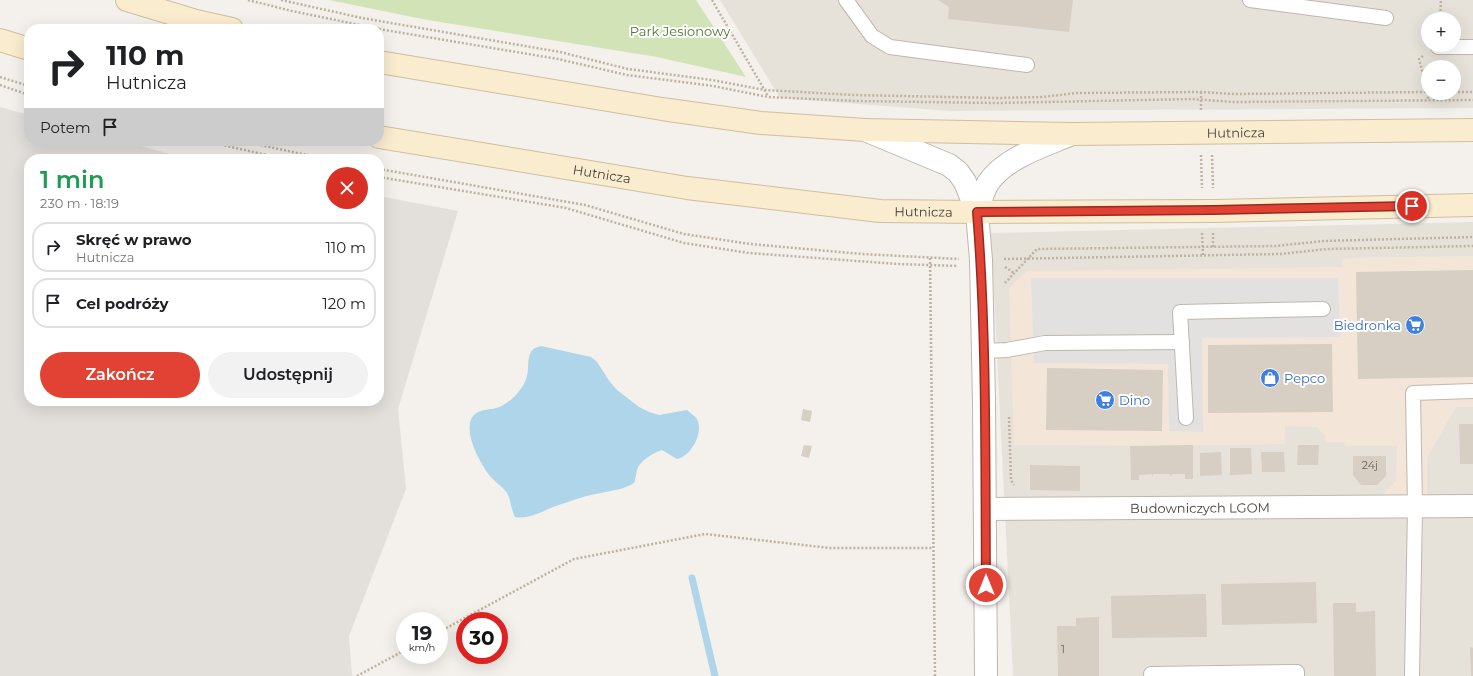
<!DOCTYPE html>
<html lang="pl">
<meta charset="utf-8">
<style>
body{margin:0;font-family:Montserrat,sans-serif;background:#f2f2f2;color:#202124;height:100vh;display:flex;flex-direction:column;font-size:15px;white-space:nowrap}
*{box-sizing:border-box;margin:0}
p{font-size:13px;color:#757577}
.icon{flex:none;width:22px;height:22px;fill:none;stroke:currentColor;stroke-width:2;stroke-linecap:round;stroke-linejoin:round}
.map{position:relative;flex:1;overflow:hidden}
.panel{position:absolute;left:24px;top:154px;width:360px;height:252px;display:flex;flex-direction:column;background:#fff;border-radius:16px;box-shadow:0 4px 16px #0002}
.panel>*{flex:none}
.banner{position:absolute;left:24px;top:24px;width:360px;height:122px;border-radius:16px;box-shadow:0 4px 16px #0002;background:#fff;color:#202124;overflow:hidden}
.fabs{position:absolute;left:1421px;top:12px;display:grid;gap:8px}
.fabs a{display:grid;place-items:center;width:40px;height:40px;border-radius:50%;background:#fff;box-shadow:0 4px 16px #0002;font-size:20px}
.speed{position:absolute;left:396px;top:612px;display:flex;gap:8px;font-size:20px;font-weight:700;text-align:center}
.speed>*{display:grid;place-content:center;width:52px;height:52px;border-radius:50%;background:#fff;box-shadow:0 4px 16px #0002;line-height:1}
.speed small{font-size:10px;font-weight:400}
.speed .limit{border:6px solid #d22;background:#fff;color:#111}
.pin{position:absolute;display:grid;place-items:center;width:34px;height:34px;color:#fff;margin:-17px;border:2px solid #fff;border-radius:50%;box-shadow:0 1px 4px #0007}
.me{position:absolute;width:44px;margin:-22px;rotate:0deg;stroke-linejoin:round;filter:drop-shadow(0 0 3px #0008)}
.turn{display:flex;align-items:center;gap:14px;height:84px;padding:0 16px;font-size:18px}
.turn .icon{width:52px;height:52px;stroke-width:2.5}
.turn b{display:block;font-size:28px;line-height:34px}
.then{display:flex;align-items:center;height:38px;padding:0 16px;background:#0003;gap:8px;font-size:15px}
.round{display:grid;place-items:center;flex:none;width:42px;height:42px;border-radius:21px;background:#f2f2f2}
.summary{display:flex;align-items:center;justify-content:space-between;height:68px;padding:0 16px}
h1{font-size:24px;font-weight:600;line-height:30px;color:#1e9e55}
.action{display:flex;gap:8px;margin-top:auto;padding:8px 16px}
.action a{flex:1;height:46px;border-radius:24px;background:#e24233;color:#fff;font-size:16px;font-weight:600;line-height:46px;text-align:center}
.action a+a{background:#f2f2f2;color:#202124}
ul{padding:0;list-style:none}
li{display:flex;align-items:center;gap:12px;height:50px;margin:0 8px 6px;padding:0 8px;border:2px solid #e0e0e0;border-radius:16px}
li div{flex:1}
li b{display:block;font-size:15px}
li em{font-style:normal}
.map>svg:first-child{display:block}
</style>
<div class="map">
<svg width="1473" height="676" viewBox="0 0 1473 676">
<rect width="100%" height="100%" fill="#f4f0eb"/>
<g fill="#e7e2d9" fill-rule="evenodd">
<path d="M720 0H1473V108L950 111 780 98ZM1428 19H1454V45H1428ZM1428 67H1454V93H1428Z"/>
<polygon points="1473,222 1473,676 1013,676 991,233"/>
</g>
<polygon fill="#f3e6d9" points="1473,256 1473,407 1456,407 1427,458 1427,495 1384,494 1396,481 1397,446 1345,446 1344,442 1327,442 1325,435 1316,427 1285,426 1285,444 1130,446 1014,445 1009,288 1027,271 1342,267 1343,258"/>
<polygon fill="#e3e0dc" points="0,107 29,115 29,141 123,141 188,159 29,159 29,401 379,401 379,196 458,211 398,409 406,489 349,636 352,676 0,676"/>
<polygon fill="#d3e3b8" points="329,0 696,0 746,77 657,57 422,19"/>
<polygon fill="#e3e1df" points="1031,278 1338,278 1340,337 1202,338 1203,432 1169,431 1168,364 1034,363"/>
<path fill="#aed5e9" d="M541 346 591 357 597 362 610 382 617 390 639 407 649 412 659 415 687 410C690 413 695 416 697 419 704 433 691 456 677 459L662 450C653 453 643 459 638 467 636 472 636 478 634 483 623 490 613 490 601 493 586 495 571 501 556 506 544 510 529 520 515 517 511 509 511 500 507 493 503 487 495 482 490 476 480 463 460 428 475 414 481 409 489 410 496 408 506 405 514 398 520 390 523 386 526 381 527 376 529 369 527 359 531 352 533 348 538 347 541 346Z"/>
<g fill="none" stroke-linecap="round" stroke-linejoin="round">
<polyline stroke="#aed5e9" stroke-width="7" points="692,578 715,676"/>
</g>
<g fill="#d7cec4">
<polygon points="938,0 1073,0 1069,32 948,19 949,7"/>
<polygon points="1473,270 1473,377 1358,379 1356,272"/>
<polygon points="1332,344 1333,412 1208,413 1208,345"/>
<polygon points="1047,368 1163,370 1162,431 1046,430"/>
<polygon points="803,409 812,411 810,422 801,420"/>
<polygon points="1459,424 1473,424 1473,464 1460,464"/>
<polygon points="804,445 812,446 809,458 801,456"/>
<polygon points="1193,445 1193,479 1185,479 1185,474 1172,474 1171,477 1170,474 1153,474 1153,477 1152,474 1139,475 1139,480 1131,480 1130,446"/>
<polygon points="1298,445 1319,445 1318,465 1297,465"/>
<polygon points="1230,448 1251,448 1252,474 1230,475"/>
<polygon points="1221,452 1222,475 1200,476 1200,453"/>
<polygon points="1261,452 1284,452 1285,472 1262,472"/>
<polygon points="1353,456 1386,456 1386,476 1377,485 1361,485 1353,475"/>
<polygon points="1030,465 1080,466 1080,491 1030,490"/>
<polygon points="1316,582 1317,623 1222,625 1221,584"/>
<polygon points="1206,594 1207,637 1112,638 1111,596"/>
<polygon points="1333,603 1356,603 1356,612 1375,611 1376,676 1334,676"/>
<polygon points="1099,617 1099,676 1058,676 1057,626 1076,626 1076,618"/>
<polygon points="1470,647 1473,648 1473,676 1471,676"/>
</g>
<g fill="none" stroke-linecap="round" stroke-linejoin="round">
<defs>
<g id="service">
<polyline points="846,0 872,36 890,47 1027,65"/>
<polyline points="1250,0 1386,18"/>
<polyline points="1438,47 1473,47"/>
<polyline points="983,351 1007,350 1045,343 1182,342"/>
<polyline points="1186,418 1180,312 1323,309"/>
<polyline points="1151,674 1297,672 1297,676"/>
<polyline points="1412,676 1415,507 1413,393 1473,391"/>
</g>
<g id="minor">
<polyline points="865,130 949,165 958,172 965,182 977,212 981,260 984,401 986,676"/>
<path d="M977 212C980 203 983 191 988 183 1006 157 1044 146 1072 134"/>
<path id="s1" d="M985 509 1473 506"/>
</g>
<g id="secondary">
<polyline points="127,0 196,21 232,29"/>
<polyline points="0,40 29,49"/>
<path id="s2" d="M379 62 662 109 761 123 865 130 1072 134 1473 130"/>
<path id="s3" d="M379 137 687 188 880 211 977 212 1213 211 1473 205"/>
</g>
</defs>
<use href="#service" stroke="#beb7ae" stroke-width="16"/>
<use href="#minor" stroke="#beb7ae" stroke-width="24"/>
<use href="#secondary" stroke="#cebf9f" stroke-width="24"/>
<g stroke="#beb2a1" stroke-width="2.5" stroke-dasharray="2 2" stroke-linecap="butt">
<polyline points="248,0 292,11 379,29"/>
<polyline points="281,0 362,18 560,52 628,69 712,80 765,90 854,95 997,98 1042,97 1077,93 1201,92 1234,94 1428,92"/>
<polyline points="712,0 768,96"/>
<polyline points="1440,19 1441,0"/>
<polyline points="379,29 558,59 627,75 713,86 768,97 855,101 997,103 1191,99 1234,102 1473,100"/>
<polyline points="1423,56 1419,59 1428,92 1428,101"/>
<polyline points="0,77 29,86"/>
<polyline points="0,85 29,95"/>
<polyline points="1454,92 1473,92"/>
<polyline points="1201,110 1201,92"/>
<polyline points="205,141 284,159"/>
<polyline points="241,141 326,159"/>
<polyline points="1201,155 1202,188"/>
<polyline points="1212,155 1213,188"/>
<polyline points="379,169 568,202 585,205 684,234 750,244 862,254 959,259"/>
<polyline points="379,177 566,208 684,243 749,253 898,264 958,266"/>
<polyline points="1202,233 1203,255"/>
<polyline points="1213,233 1213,247"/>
<polyline points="930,258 935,676"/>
<polyline points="1004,259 1280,254 1327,249 1473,246"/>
<polyline points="1005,267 1014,273"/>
<polyline points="1005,283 1037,249 1275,246 1324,241 1473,237"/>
<polyline points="1009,417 1011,480 1014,485"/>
<polyline points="439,632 574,559 705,534 830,548 933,548"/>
<polyline points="357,676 405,650"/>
</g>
<use href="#service" stroke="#fff" stroke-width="14"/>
<use href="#minor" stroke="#fff" stroke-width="22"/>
<use href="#secondary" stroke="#f9eccf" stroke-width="22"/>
</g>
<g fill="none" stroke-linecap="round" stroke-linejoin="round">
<defs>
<path id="route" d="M986 585C985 461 987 336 977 212L1213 210 1412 206"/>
</defs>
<use href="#route" stroke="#932b21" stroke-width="10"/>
<use href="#route" stroke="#e24233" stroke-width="7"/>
</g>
<defs>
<symbol id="supermarket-disc" viewBox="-11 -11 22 22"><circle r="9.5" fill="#3f7fe0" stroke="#fff"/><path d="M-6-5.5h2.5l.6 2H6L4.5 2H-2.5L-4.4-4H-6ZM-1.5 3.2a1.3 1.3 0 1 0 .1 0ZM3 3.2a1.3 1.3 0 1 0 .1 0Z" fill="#fff"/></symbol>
<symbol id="shop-disc" viewBox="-11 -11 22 22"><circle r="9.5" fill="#3f7fe0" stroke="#fff"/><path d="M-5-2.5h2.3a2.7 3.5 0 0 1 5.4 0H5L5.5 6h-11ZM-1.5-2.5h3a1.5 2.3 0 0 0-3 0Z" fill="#fff"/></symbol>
</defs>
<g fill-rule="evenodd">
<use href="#supermarket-disc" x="1404" y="314" width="22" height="22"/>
<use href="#shop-disc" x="1259" y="367" width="22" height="22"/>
<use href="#supermarket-disc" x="1094" y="389" width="22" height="22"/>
</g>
<g text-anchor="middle" stroke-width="4" stroke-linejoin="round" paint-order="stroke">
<g font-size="11" fill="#6b645c">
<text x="1370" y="469">24j</text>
<text x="1063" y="653">1</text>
</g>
<g font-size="13" fill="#4f7333" stroke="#fff">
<text x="680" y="36">Park Jesionowy</text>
</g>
<g font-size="13" fill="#474139" stroke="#fff">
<text dy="5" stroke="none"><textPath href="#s2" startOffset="862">Hutnicza</textPath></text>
<text dy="5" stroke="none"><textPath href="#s3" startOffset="226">Hutnicza</textPath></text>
<text dy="5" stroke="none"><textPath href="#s3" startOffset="550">Hutnicza</textPath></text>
<text dy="5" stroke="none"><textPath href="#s1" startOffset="215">Budowniczych LGOM</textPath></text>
</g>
<g font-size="13" fill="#366cbe" stroke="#fff" text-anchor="start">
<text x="1401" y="330" text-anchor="end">Biedronka</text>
<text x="1284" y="383">Pepco</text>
<text x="1119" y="405">Dino</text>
</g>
</g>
</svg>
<div class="fabs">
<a>+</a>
<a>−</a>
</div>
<div class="speed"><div>19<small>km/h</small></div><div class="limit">30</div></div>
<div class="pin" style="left:1412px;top:206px;background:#d93025"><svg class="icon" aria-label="arrive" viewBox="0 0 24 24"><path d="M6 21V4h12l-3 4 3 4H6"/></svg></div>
<svg class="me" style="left:986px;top:585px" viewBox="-20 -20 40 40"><circle r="17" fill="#e24233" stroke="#fff" stroke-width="3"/><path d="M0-11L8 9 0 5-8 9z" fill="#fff"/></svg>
<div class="banner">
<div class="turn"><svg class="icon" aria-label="right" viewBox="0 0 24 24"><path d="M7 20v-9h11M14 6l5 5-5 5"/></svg><div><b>110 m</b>Hutnicza</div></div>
<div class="then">Potem<svg class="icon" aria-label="arrive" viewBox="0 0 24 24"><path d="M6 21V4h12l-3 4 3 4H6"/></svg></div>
</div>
<section class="panel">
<div class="summary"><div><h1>1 min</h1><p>230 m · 18:19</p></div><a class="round" style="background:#d93025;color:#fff"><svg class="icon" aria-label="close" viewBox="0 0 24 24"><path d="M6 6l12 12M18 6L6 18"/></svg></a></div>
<ul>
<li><svg class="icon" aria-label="right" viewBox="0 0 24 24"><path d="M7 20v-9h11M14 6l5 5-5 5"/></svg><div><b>Skręć w prawo</b><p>Hutnicza</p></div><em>110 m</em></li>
<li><svg class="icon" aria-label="arrive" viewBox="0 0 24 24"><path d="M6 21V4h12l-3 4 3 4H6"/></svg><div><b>Cel podróży</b></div><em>120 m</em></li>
</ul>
<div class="action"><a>Zakończ</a><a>Udostępnij</a></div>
</section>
</div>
